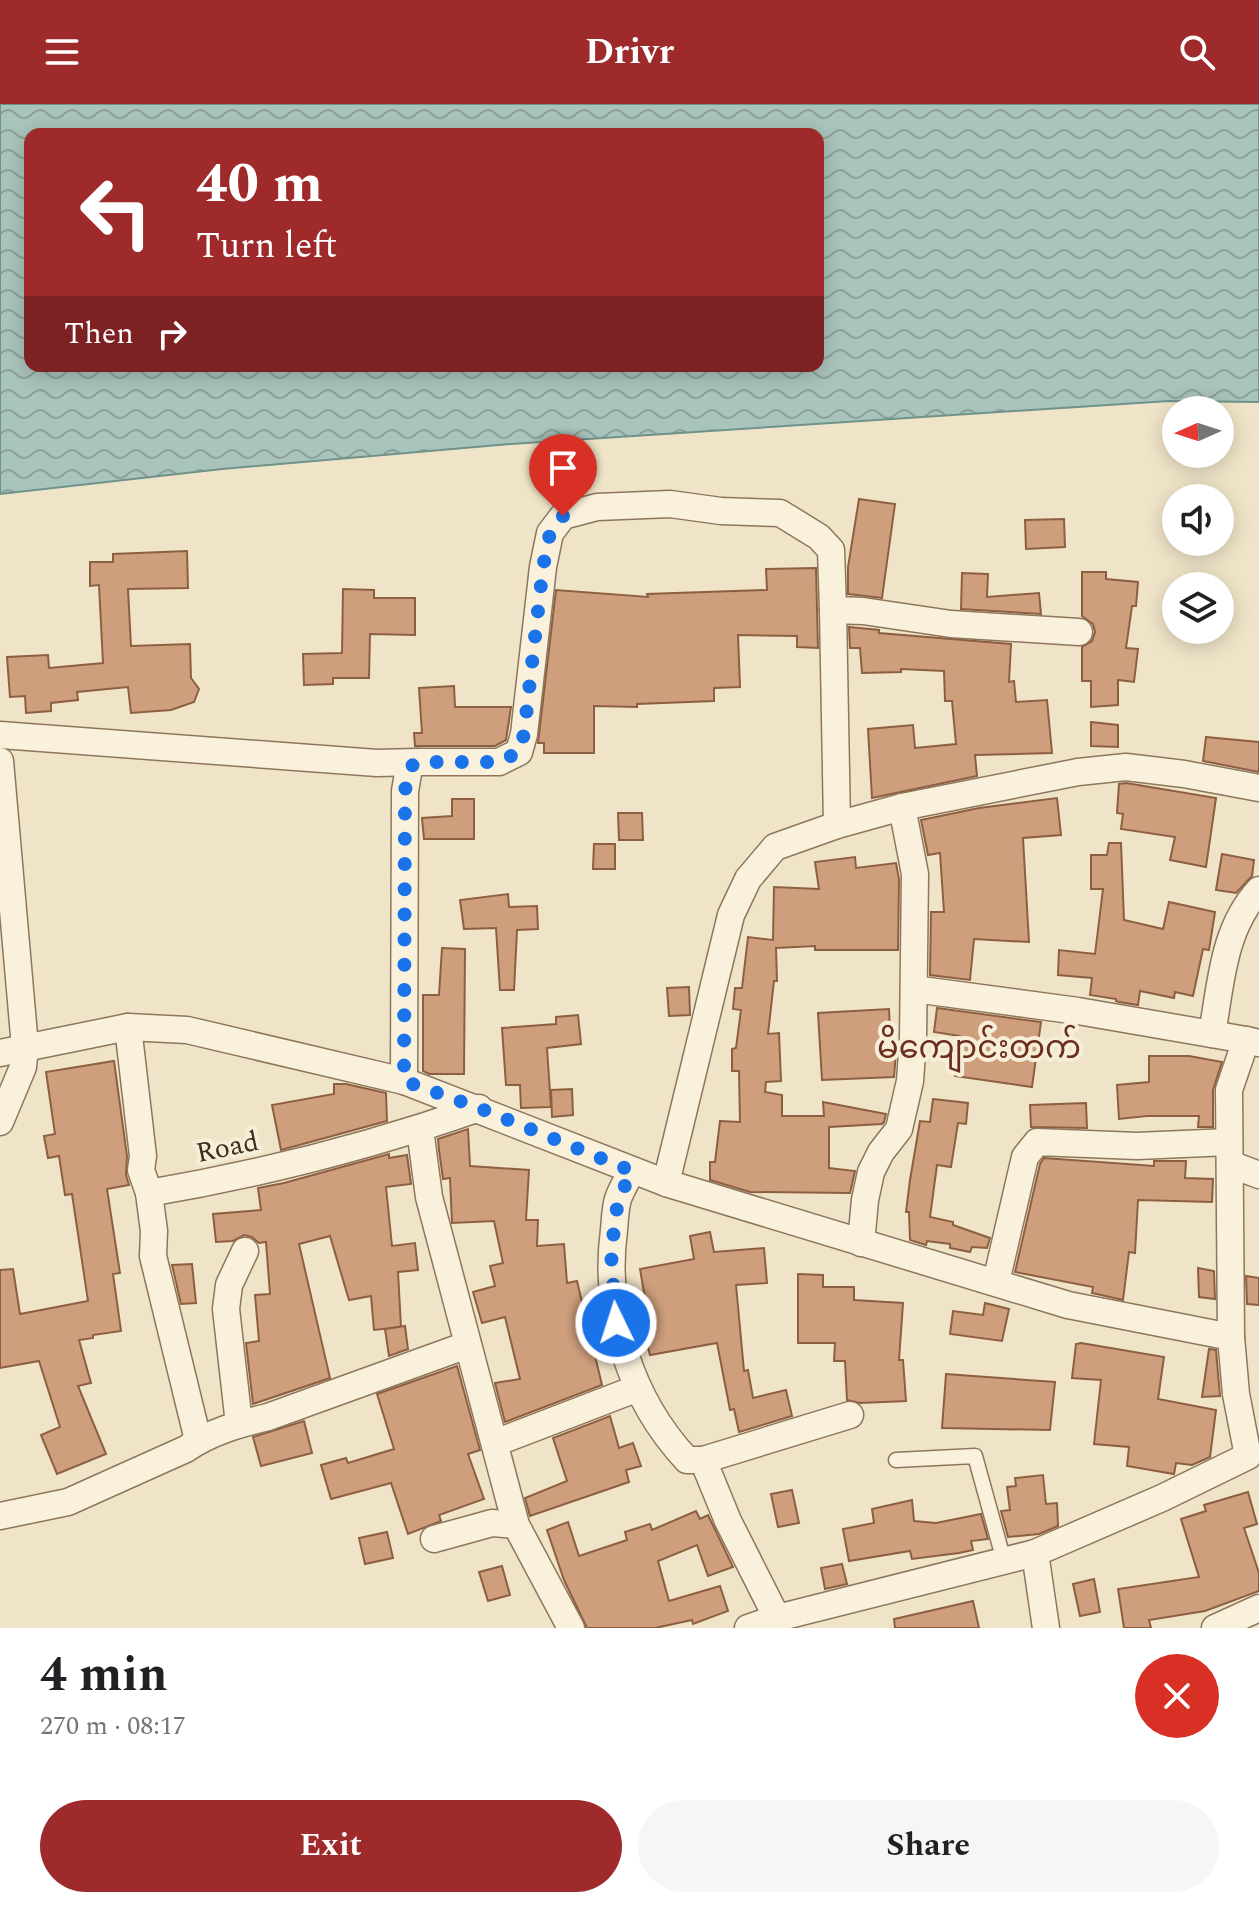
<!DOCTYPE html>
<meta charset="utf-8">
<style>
body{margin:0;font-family:Spectral,"Noto Sans Myanmar",serif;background:#f6f6f6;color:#202124;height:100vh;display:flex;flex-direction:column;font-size:30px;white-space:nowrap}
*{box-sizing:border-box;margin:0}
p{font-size:26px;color:#757577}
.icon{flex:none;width:44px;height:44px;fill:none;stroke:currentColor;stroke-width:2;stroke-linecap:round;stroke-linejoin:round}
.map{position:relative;height:1524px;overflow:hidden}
.sheet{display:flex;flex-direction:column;background:#fff;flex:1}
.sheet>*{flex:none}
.guide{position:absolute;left:24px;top:24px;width:800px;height:244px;border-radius:16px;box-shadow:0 4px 20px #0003;background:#9e2a2b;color:#fff;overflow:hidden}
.needle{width:52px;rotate:267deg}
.controls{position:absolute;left:1162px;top:292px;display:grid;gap:16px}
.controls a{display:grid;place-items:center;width:72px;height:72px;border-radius:50%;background:#fff;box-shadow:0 4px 20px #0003;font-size:40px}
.pin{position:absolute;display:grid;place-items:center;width:68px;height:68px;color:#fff;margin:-82px -34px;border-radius:50% 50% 50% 0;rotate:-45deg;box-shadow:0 0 8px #0007}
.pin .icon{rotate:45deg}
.me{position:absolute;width:88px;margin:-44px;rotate:356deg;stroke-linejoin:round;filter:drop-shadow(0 0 6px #0008)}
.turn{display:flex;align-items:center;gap:28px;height:168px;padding:0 40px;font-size:36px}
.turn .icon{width:104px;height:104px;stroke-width:2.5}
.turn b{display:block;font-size:56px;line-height:68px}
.then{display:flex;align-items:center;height:76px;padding:0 40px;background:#0003;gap:16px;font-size:30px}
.round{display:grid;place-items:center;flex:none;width:84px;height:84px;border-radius:42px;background:#f6f6f6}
.headline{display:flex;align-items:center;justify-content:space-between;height:136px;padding:0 40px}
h1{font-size:48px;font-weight:700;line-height:60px}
.cta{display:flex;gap:16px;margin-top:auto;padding:16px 40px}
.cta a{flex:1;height:92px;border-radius:48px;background:#9e2a2b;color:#fff;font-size:32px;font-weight:700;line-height:92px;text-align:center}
.cta a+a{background:#f6f6f6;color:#202124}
header{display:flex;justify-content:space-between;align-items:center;height:104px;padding:0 40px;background:#9e2a2b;color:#fff;font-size:36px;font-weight:700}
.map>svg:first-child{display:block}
</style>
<header><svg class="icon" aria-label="menu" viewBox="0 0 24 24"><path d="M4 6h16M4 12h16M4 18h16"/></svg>Drivr<svg class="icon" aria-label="search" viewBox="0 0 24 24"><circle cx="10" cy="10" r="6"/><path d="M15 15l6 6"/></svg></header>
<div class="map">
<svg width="1259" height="1524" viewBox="0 0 1259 1524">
<defs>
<pattern id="water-waves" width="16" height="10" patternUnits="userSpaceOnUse" patternTransform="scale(2)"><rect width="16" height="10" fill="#a9c4bc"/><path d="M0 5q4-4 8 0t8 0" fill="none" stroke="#8ba098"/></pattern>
</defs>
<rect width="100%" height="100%" fill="#f0e4c8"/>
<path fill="url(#water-waves)" stroke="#6f938a" stroke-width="2" fill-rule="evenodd" d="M0 0H1259V298L1169 297 511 340 222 365 0 390ZM30 30H818V262H30Z"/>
<g fill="#cf9f7d" stroke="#8d5f41" stroke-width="2">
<polygon points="859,395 895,400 882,494 848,490 848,463"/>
<polygon points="1064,415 1065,443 1026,445 1025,416"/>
<polygon points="187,447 188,484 128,485 131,542 190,540 191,574 199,585 194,598 171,606 131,609 128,583 77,588 78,596 51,599 51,607 26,609 25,592 10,593 7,553 48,551 49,564 103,559 99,481 90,482 90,458 113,458 113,450"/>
<polygon points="816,464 818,544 797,543 797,532 738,531 740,583 714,584 714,597 637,600 637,603 594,602 594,649 544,649 544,639 538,639 556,486 648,493 647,490 767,486 766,465"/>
<polygon points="1082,468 1106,468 1106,475 1138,478 1136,502 1132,502 1126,544 1138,545 1134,578 1118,576 1118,601 1091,603 1091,577 1082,577 1082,543 1092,537 1095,528 1093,520 1082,512"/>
<polygon points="962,469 988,470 987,493 1039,489 1041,510 961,505"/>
<polygon points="343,485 374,486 374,494 415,494 415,531 370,530 369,574 333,574 333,580 304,581 303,550 342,549"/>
<polygon points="849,523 879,526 879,529 1011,540 1009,578 1014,577 1016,598 1047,596 1052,649 975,651 977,672 872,694 868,625 913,621 915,644 956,640 952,597 945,597 944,567 901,565 901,568 862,569 860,544 850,544"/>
<polygon points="454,582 455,603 511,603 506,636 495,642 415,642 414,629 422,629 419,584"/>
<polygon points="1091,618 1118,621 1118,643 1091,642"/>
<polygon points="1206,633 1259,638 1259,668 1203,657"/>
<polygon points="1126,679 1216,694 1206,763 1170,756 1175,733 1121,725 1123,710 1117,709 1119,680"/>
<polygon points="1057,694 1061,731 1023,734 1029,838 974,835 970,876 930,871 931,808 944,808 940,749 928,751 921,716 979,704"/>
<polygon points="452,695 474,695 474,735 424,735 422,714 452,712"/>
<polygon points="618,709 642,709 643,736 619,736"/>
<polygon points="1109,739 1121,739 1124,816 1163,825 1169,798 1215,808 1209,846 1203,845 1193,892 1175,888 1174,894 1140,887 1138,901 1119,898 1116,897 1116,895 1090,891 1092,874 1058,871 1059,846 1095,850 1103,785 1091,785 1091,751 1107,751"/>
<polygon points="594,740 615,740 615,765 593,765"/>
<polygon points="1222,750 1254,756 1252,772 1236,789 1216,786"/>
<polygon points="855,753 856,764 896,759 899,775 898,846 815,846 815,842 776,844 777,877 774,877 768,930 779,929 781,977 766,978 765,988 782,991 782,1012 824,1012 823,998 886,1010 884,1018 882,1020 829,1023 829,1064 855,1067 850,1089 750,1088 710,1076 710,1058 715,1058 720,1017 740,1018 739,967 732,967 732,945 736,944 741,906 733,905 735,884 742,884 748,833 773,836 774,783 819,785 815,758"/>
<polygon points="508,790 509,803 537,802 538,825 517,826 514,886 500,886 496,824 464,825 460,796"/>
<polygon points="442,844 465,845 464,970 429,970 423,967 423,891 439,891"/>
<polygon points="689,883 690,911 669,912 667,884"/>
<polygon points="937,904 1041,918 1032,983 955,972 960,932 934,928"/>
<polygon points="889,905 891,949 896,949 894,973 822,976 818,909"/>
<polygon points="578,911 581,940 547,944 551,1003 521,1004 520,981 506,981 502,924 556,920 556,913"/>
<polygon points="1149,952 1189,952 1222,958 1213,986 1213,1023 1198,1023 1199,1012 1147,1012 1119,1015 1117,981 1149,978"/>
<polygon points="114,957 127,1052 126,1071 129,1081 107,1085 120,1169 113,1170 121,1227 93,1231 93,1234 79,1236 91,1279 78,1282 106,1350 57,1370 41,1331 60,1323 39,1257 0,1264 0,1166 13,1165 20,1210 88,1197 72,1090 65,1091 59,1052 48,1054 44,1032 55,1030 46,968"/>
<polygon points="334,980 346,980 386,989 387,1017 281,1046 272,1001 334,990"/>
<polygon points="572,985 573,1011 552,1013 551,986"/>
<polygon points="933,995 968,999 966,1020 958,1019 951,1063 937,1061 930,1113 953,1118 953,1121 990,1134 987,1144 972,1143 970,1148 950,1144 950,1140 927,1137 926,1141 910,1136 909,1108 906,1108 910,1076 920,1017 930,1018"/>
<polygon points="1086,999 1087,1024 1031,1023 1030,1001"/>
<polygon points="468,1025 470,1062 529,1066 526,1116 538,1116 537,1142 564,1140 567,1179 577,1177 602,1281 505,1318 495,1279 520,1275 505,1213 482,1219 473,1188 495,1182 490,1162 503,1159 494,1117 452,1119 450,1074 443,1075 439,1046 438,1035"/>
<polygon points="389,1050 389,1054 407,1051 411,1080 386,1083 392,1142 415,1139 418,1166 398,1168 401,1223 374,1226 371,1192 349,1196 330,1132 299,1140 330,1274 253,1300 246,1239 259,1237 255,1191 270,1190 266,1138 259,1139 252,1133 244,1131 233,1137 216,1138 213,1110 261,1106 258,1084 284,1079"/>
<polygon points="1044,1054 1154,1062 1154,1057 1186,1057 1185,1074 1213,1075 1212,1098 1138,1096 1135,1149 1129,1148 1123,1196 1092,1189 1093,1183 1015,1168 1040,1060"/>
<polygon points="710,1128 714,1148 764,1144 767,1179 736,1181 744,1267 748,1266 753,1294 786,1286 792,1312 739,1328 734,1305 730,1306 717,1239 650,1251 643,1224 650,1223 640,1165 694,1155 690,1132"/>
<polygon points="192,1160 196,1199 181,1200 172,1161"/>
<polygon points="1198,1164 1214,1167 1215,1195 1199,1193"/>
<polygon points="798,1170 823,1171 823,1183 854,1183 854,1196 903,1199 899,1256 903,1256 906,1297 860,1299 847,1296 845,1257 834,1257 835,1239 798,1239"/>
<polygon points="1246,1172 1259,1174 1259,1201 1247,1200"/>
<polygon points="985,1199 1009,1205 1002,1237 950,1230 953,1207 983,1211"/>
<polygon points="405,1222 408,1245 389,1252 385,1225"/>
<polygon points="1081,1239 1164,1253 1158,1295 1216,1306 1210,1353 1192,1361 1176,1359 1174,1370 1127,1362 1129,1343 1094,1340 1101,1276 1072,1274 1076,1240"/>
<polygon points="1209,1245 1216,1246 1220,1292 1202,1293"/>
<polygon points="457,1262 480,1346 468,1350 484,1395 439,1411 441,1417 408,1430 391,1379 331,1395 321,1361 346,1354 348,1359 394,1345 377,1290"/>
<polygon points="946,1270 1055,1278 1050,1326 942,1324"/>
<polygon points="610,1312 619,1344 633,1339 641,1362 626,1366 629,1378 530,1412 525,1394 567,1377 553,1334"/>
<polygon points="304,1317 312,1349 261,1362 253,1333"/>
<polygon points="1043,1371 1046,1400 1057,1399 1058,1422 1039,1430 1008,1433 1001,1407 1010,1406 1007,1383 1016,1382 1015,1374"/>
<polygon points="792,1386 799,1419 778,1423 771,1390"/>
<polygon points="1248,1388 1257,1420 1244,1424 1259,1469 1259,1487 1205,1507 1149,1516 1151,1524 1124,1524 1118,1485 1199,1473 1181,1415 1206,1407 1204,1401"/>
<polygon points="912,1396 914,1417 936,1419 981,1410 988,1435 971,1437 973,1446 959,1449 912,1455 910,1447 849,1457 843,1425 874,1419 872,1405"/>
<polygon points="696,1407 700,1415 708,1411 733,1463 708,1472 697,1441 658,1457 669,1497 720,1482 728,1507 693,1520 692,1516 655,1524 587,1524 564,1476 547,1426 568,1418 579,1452 627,1436 625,1428 650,1420 652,1426"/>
<polygon points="387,1428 393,1454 365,1460 359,1434"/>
<polygon points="842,1460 847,1480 825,1485 821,1464"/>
<polygon points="502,1462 510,1491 488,1497 479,1468"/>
<polygon points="1094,1475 1100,1508 1080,1512 1073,1480"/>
<polygon points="973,1497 979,1524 895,1524 894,1515"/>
</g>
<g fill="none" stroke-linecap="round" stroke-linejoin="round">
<defs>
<polyline id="lane" points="896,1356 975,1352 1004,1457"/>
<g id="street">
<polyline points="0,631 377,659 417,658"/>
<polyline points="0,657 25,943 23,963 0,1018"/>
<polyline points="902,703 1078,668 1126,663 1184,670 1259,684"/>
<polyline points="837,721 833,506 863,507 951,520 1079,528"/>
<polyline points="914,885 1078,907 1246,936"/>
<path d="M128 923 143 1052 141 1066 149 1089C261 1070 371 1042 479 1004"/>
<path d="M1212 930C1221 879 1223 825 1259 786"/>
<polyline points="0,949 128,923 187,926 404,977 666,1079 1068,1201 1231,1233 1236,1290 1248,1352 1162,1394 1035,1449 1046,1524"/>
<polyline points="404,977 405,687 409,664 417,658 499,658 519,648 524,630 543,463 550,429 563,412 597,403 670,400 721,407 780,409 819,433 831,446 833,506"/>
<polyline points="420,1025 429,1093 516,1421 571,1524"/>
<polyline points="1230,1060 1259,1071"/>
<path d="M632 1067C627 1076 621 1086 618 1095 615 1105 615 1116 614 1126 603 1209 630 1295 687 1356H703L850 1311"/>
<polyline points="666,1079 731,811 748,775 775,743 837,721 902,703 915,770 913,935 910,977 899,1025 881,1048 871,1068 865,1096 861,1139"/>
<polyline points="149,1089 154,1127 153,1152 198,1336"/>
<polyline points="996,1178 1025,1053 1037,1038 1137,1042 1229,1038"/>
<polyline points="1231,1233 1229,986 1246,936 1259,939"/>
<polyline points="239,1320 226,1205 229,1181 245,1147"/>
<polyline points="495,1339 638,1284"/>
<polyline points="703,1356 728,1417 777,1514"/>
<path d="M0 1412 68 1398 186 1345C210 1328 239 1320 268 1313L467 1241"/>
<polyline points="434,1435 492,1419 516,1421"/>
<polyline points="748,1524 777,1514 1035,1449"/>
<polyline points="1215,1524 1259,1504"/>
</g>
</defs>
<use href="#lane" stroke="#8d765c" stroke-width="17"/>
<use href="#street" stroke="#8d765c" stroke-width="29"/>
<use href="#lane" stroke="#faf1dc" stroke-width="14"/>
<use href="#street" stroke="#faf1dc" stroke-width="26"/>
</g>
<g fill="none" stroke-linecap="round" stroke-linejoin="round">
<polyline stroke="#1a73e8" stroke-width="14" stroke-dasharray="0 25.2" points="563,412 550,429 543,463 524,630 519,648 499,658 417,658 409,664 405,687 404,977 479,1004 632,1067 618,1096 611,1149 616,1219"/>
</g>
<g text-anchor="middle" stroke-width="8" stroke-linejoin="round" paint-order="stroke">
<g font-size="28" fill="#3d2e20" stroke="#f7eed8">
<text transform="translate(227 1042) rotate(-12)" y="10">Road</text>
</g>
<g font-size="32" fill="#6b2e1e" stroke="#f7eed8">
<text x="979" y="954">မိကျောင်းတက်</text>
</g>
</g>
</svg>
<div class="controls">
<a><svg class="needle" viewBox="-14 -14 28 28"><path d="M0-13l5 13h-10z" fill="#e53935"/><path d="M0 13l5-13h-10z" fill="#757577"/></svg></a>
<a><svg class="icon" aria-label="sound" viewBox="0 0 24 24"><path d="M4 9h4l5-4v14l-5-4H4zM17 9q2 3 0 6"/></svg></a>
<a><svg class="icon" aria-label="layers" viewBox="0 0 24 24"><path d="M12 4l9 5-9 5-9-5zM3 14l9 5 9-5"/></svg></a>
</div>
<div class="pin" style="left:563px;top:412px;background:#d93025"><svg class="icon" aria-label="arrive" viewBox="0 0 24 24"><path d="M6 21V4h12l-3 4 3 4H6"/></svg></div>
<svg class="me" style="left:616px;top:1219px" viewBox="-20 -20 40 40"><circle r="17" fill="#1a73e8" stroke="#fff" stroke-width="3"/><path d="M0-11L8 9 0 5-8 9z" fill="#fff"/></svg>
<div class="guide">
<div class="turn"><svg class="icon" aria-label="left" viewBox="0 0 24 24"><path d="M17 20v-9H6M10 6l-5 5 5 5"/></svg><div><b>40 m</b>Turn left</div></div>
<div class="then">Then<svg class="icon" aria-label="right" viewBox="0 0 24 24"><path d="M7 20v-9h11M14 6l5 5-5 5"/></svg></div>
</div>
</div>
<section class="sheet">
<div class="headline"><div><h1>4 min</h1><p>270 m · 08:17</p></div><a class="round" style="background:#d93025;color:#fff"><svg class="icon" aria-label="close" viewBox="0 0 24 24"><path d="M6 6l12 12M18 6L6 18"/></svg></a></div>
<div class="cta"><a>Exit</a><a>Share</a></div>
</section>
